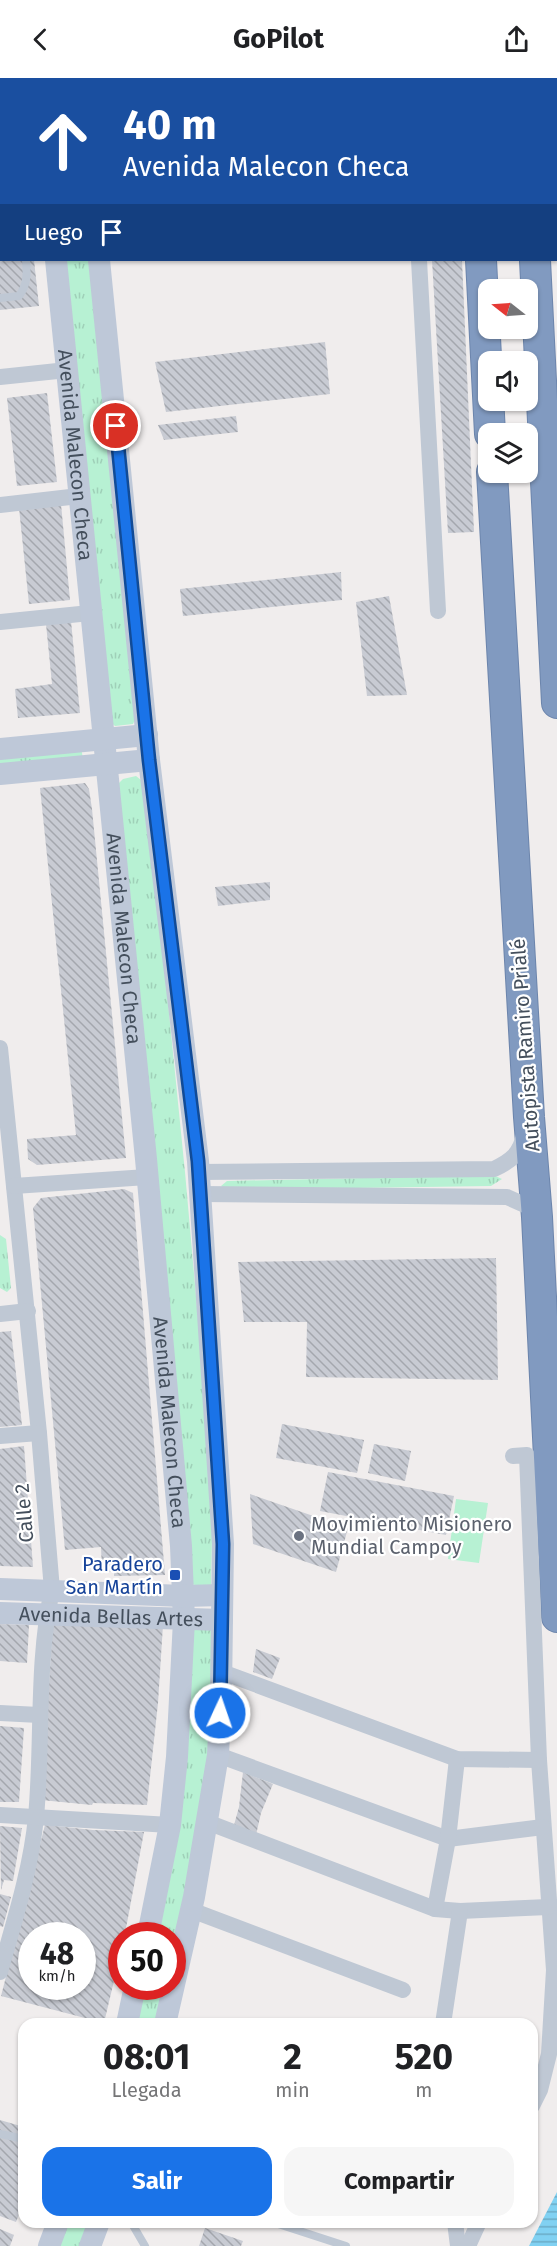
<!DOCTYPE html>
<html lang="es">
<meta charset="utf-8">
<style>
body{margin:0;font-family:"Fira Sans",sans-serif;background:#f6f6f6;color:#202124;height:100vh;display:flex;flex-direction:column;font-size:22px;white-space:nowrap}
*{box-sizing:border-box;margin:0}
p{font-size:20px;color:#757577}
.icon{flex:none;width:33px;height:33px;fill:none;stroke:currentColor;stroke-width:2;stroke-linecap:round;stroke-linejoin:round}
.map{position:relative;flex:1;overflow:hidden}
.panel{position:absolute;left:18px;top:1940px;width:520px;height:210px;display:flex;flex-direction:column;background:#fff;border-radius:18px;box-shadow:0 2px 4px #0004}
.panel>*{flex:none}
.top-card{position:absolute;left:0px;top:0px;width:558px;height:183px;box-shadow:0 2px 4px #0004;background:#1a4fa0;color:#fff;overflow:hidden}
.needle{width:39px;rotate:287deg}
.buttons{position:absolute;left:478px;top:201px;display:grid;gap:12px}
.buttons a{display:grid;place-items:center;width:60px;height:60px;border-radius:12px;background:#fff;box-shadow:0 2px 4px #0004;font-size:30px}
.speed{position:absolute;left:18px;top:1844px;display:flex;gap:12px;font-size:30px;font-weight:700;text-align:center}
.speed>*{display:grid;place-content:center;width:78px;height:78px;border-radius:50%;background:#fff;box-shadow:0 2px 4px #0004;line-height:1}
.speed small{font-size:15px;font-weight:400}
.speed .limit{border:9px solid #d22;background:#fff;color:#111}
.pin{position:absolute;display:grid;place-items:center;width:51px;height:51px;color:#fff;margin:-26px;border:3px solid #fff;border-radius:50%;box-shadow:0 2px 6px #0007}
.me{position:absolute;width:66px;margin:-33px;rotate:3deg;stroke-linejoin:round;filter:drop-shadow(0 0 4px #0008)}
.turn{display:flex;align-items:center;gap:21px;height:126px;padding:0 24px;font-size:27px}
.turn .icon{width:78px;height:78px;stroke-width:2.5}
.turn b{display:block;font-size:42px;line-height:51px}
.then{display:flex;align-items:center;height:57px;padding:0 24px;background:#0003;gap:12px;font-size:22px}
.eta{display:flex;justify-content:space-evenly;align-items:center;height:102px;text-align:center}
.eta b{font-size:36px;font-weight:700;line-height:42px}
.action{display:flex;gap:12px;margin-top:auto;padding:12px 24px}
.action a{flex:1;height:69px;border-radius:18px;background:#1a73e8;color:#fff;font-size:24px;font-weight:700;line-height:69px;text-align:center}
.action a+a{background:#f6f6f6;color:#202124}
header{display:flex;justify-content:space-between;align-items:center;height:78px;padding:0 24px;background:#fff;font-size:27px;font-weight:700}
.map>svg:first-child{display:block}
</style>
<header><svg class="icon" aria-label="back" viewBox="0 0 24 24"><path d="M15 5l-7 7 7 7"/></svg>GoPilot<svg class="icon" aria-label="share" viewBox="0 0 24 24"><path d="M12 15V3M7 8l5-5 5 5M5 13v7h14v-7"/></svg></header>
<div class="map">
<svg width="557" height="2168" viewBox="0 0 557 2168">
<defs>
<pattern id="grass-tufts" width="24" height="20" patternUnits="userSpaceOnUse" patternTransform="scale(1.5)"><rect width="24" height="20" fill="#b7f1d3"/><path d="M3 7l-1-3M5 7V3M7 7l1-3M15 17l-1-3M17 17v-4M19 17l1-3" fill="none" stroke="#9fd0b8"/></pattern>
<pattern id="water-rules" width="6" height="5" patternUnits="userSpaceOnUse" patternTransform="scale(1.5)"><rect width="6" height="5" fill="#81d1f2"/><path d="M0 2.5h6" fill="none" stroke="#6bacc7"/></pattern>
<pattern id="building-back-hatch" width="6" height="6" patternUnits="userSpaceOnUse" patternTransform="scale(1.5)"><rect width="6" height="6" fill="#c8cbd3"/><path d="M-1 5l2 2M0 0l6 6M5-1l2 2" fill="none" stroke="#a4a7ae"/></pattern>
</defs>
<rect width="100%" height="100%" fill="#f0eded"/>
<g fill="url(#grass-tufts)">
<polygon points="62,182 92,182 138,635 133,646 115,648 108,642"/>
<polygon points="81,669 83,681 0,690 0,677"/>
<polygon points="136,698 146,706 185,1094 213,1410 211,1510 190,1506 117,707 123,701"/>
<polygon points="493,1097 502,1101 491,1108 227,1112 221,1108 227,1103"/>
<polygon points="0,1157 6,1161 11,1210 7,1214 0,1210"/>
<polygon points="198,1548 216,1552 211,1661 173,1884 172,1857 154,1857 192,1554"/>
<polygon points="142,1908 168,1908 158,1945 133,1946"/>
<polygon points="65,2144 92,2144 83,2168 56,2168"/>
</g>
<polygon fill="#b7f1d3" points="456,1421 488,1425 479,1485 448,1481"/>
<polygon fill="url(#water-rules)" points="557,2114 557,2168 529,2168"/>
<g fill="url(#building-back-hatch)" fill-rule="evenodd">
<polygon points="0,182 34,182 39,228 0,232"/>
<polygon points="432,182 462,182 474,454 448,455"/>
<polygon points="325,264 330,316 166,334 155,284"/>
<polygon points="47,315 57,404 17,408 7,320"/>
<polygon points="236,338 238,354 164,362 158,347"/>
<polygon points="61,426 70,522 29,526 19,430"/>
<polygon points="341,494 342,522 183,538 180,511"/>
<polygon points="389,518 407,617 367,618 356,524"/>
<polygon points="71,543 80,635 18,640 15,611 52,606 46,546"/>
<polygon points="85,705 89,711 92,731 126,1080 37,1087 28,1081 27,1061 76,1057 40,710"/>
<polygon points="270,804 270,822 218,828 215,809"/>
<polygon points="124,1111 133,1115 165,1497 114,1498 114,1494 102,1494 101,1469 65,1472 33,1130 41,1120"/>
<polygon points="496,1180 498,1302 306,1299 307,1244 244,1244 238,1184"/>
<polygon points="11,1253 22,1347 0,1349 0,1254"/>
<polygon points="282,1346 364,1362 357,1395 276,1380"/>
<polygon points="374,1366 411,1373 405,1403 368,1395"/>
<polygon points="24,1368 33,1489 0,1488 0,1371"/>
<polygon points="328,1394 454,1418 446,1457 320,1433"/>
<polygon points="250,1416 348,1450 336,1494 253,1466"/>
<polygon points="0,1546 29,1547 27,1585 0,1583"/>
<polygon points="53,1546 163,1547 158,1625 147,1727 93,1725 92,1727 41,1722"/>
<polygon points="256,1571 280,1580 272,1601 253,1594"/>
<polygon points="0,1648 24,1650 19,1724 0,1724"/>
<polygon points="243,1694 273,1706 261,1735 256,1757 234,1747 239,1729"/>
<path d="M45 1747 93 1752 144 1754 127 1845 124 1857H122V1869L104 1945 1 1918ZM32 1857H82V1908H32Z"/>
<polygon points="0,1748 22,1750 13,1803 4,1802 1,1812"/>
<polygon points="0,1816 11,1819 3,1849 0,1848"/>
<polygon points="0,2042 24,2049 24,2124 16,2144 0,2138"/>
<polygon points="205,2150 243,2163 241,2168 199,2168"/>
<polygon points="0,2151 14,2157 10,2168 0,2168"/>
</g>
<g fill="none" stroke-linecap="round" stroke-linejoin="round">
<defs>
<g id="highway">
<polyline points="473,0 473,2"/>
<polyline points="525,0 525,2"/>
<polyline points="481,182 490,356"/>
<polyline points="535,182 557,625"/>
<polyline points="492,394 529,1039 537,1139 557,1539"/>
</g>
</defs>
<use href="#highway" stroke="#6c85ac" stroke-width="32"/>
<g stroke="#bfc8d4" stroke-width="8">
<polyline points="0,135 2,135"/>
<polyline points="0,177 2,177"/>
<path d="M0 220 19 218C28 206 27 195 26 182"/>
<polyline points="0,2056 24,2061"/>
<polyline points="131,2144 145,2168"/>
<polyline points="272,2144 346,2168"/>
</g>
<g stroke="#bfc8d4" stroke-width="16">
<polyline points="410,0 410,2"/>
<polyline points="0,16 2,16"/>
<polyline points="419,182 438,533"/>
<polyline points="0,299 67,292"/>
<polyline points="0,427 79,418"/>
<polyline points="0,544 90,535"/>
<path d="M0 970 39 1355 52 1512C36 1587 43 1664 36 1739 31 1791 14 1844 0 1894"/>
<path d="M199 1094 494 1091C511 1083 520 1076 524 1057"/>
<polyline points="14,1108 147,1099"/>
<polyline points="201,1116 507,1119 527,1128 537,1139"/>
<polyline points="0,1236 28,1233"/>
<polyline points="0,1358 39,1355"/>
<polyline points="513,1378 527,1377 539,1682 554,1892 549,1976 540,2012 532,2028"/>
<polyline points="222,1594 457,1681 539,1682"/>
<polyline points="0,1635 39,1637"/>
<polyline points="218,1677 448,1761 543,1749"/>
<polyline points="0,1737 170,1747"/>
<polyline points="207,1744 435,1831 460,1833 548,1829"/>
<polyline points="435,1831 448,1761 457,1681"/>
<polyline points="191,1832 403,1912"/>
<polyline points="443,1946 460,1833"/>
<polyline points="455,2144 458,2168"/>
<polyline points="468,2168 479,2144"/>
</g>
<g stroke="#bec8d8" stroke-width="22">
<polyline points="39,0 39,2"/>
<polyline points="81,0 81,2"/>
<path id="s1" d="M56 182 146 1081 181 1468 184 1542 177 1679 170 1747 148 1857"/>
<polyline points="99,182 149,682 198,1083 223,1466 221,1614 218,1677 194,1819 165,1946"/>
<polyline points="0,671 147,657"/>
<polyline points="0,696 149,682"/>
<polyline points="0,1511 184,1518 222,1517"/>
<path id="s2" d="M0 1535 222 1542"/>
<polyline points="127,1946 135,1908"/>
<polyline points="49,2168 58,2144"/>
<polyline points="90,2168 99,2144"/>
</g>
<use href="#highway" stroke="#819ac0" stroke-width="30"/>
</g>
<g fill="none" stroke-linecap="round" stroke-linejoin="round">
<defs>
<polyline id="route" points="116,348 149,682 198,1083 223,1466 220,1635"/>
</defs>
<use href="#route" stroke="#114b97" stroke-width="15"/>
<use href="#route" stroke="#1a73e8" stroke-width="10"/>
</g>
<circle fill="#6b7280" stroke="#fff" stroke-width="2" cx="299" cy="1458" r="6"/>
<rect fill="#1a4fb4" stroke="#fff" stroke-width="2" x="169" y="1491" width="12" height="12" rx="3"/>
<g text-anchor="middle" stroke-width="4.5" stroke-linejoin="round" paint-order="stroke">
<g font-size="20" fill="#444f5c" stroke="#fff">
<text dy="7" stroke="none"><textPath href="#s1" startOffset="196">Avenida Malecon Checa</textPath></text>
<text dy="7" stroke="none"><textPath href="#s1" startOffset="682">Avenida Malecon Checa</textPath></text>
<text transform="translate(525 967) rotate(-94)" y="7">Autopista Ramiro Prialé</text>
<text dy="7" stroke="none"><textPath href="#s1" startOffset="1168">Avenida Malecon Checa</textPath></text>
<text transform="translate(24 1435) rotate(-95)" y="7">Calle 2</text>
<text dy="7" stroke="none"><textPath href="#s2" startOffset="111">Avenida Bellas Artes</textPath></text>
</g>
<g font-size="20" fill="#5b616d" stroke="#fff" text-anchor="start">
<text x="311" y="1453">Movimiento Misionero<tspan x="311" dy="23">Mundial Campoy</tspan></text>
</g>
<g font-size="20" fill="#164399" stroke="#fff" text-anchor="end">
<text x="163" y="1493">Paradero<tspan x="163" dy="23">San Martín</tspan></text>
</g>
</g>
</svg>
<div class="buttons">
<a><svg class="needle" viewBox="-14 -14 28 28"><path d="M0-13l5 13h-10z" fill="#e53935"/><path d="M0 13l5-13h-10z" fill="#757577"/></svg></a>
<a><svg class="icon" aria-label="sound" viewBox="0 0 24 24"><path d="M4 9h4l5-4v14l-5-4H4zM17 9q2 3 0 6"/></svg></a>
<a><svg class="icon" aria-label="layers" viewBox="0 0 24 24"><path d="M12 4l9 5-9 5-9-5zM3 14l9 5 9-5"/></svg></a>
</div>
<div class="speed"><div>48<small>km/h</small></div><div class="limit">50</div></div>
<div class="pin" style="left:116px;top:348px;background:#d93025"><svg class="icon" aria-label="arrive" viewBox="0 0 24 24"><path d="M6 21V4h12l-3 4 3 4H6"/></svg></div>
<svg class="me" style="left:220px;top:1635px" viewBox="-20 -20 40 40"><circle r="17" fill="#1a73e8" stroke="#fff" stroke-width="3"/><path d="M0-11L8 9 0 5-8 9z" fill="#fff"/></svg>
<div class="top-card">
<div class="turn"><svg class="icon" aria-label="ahead" viewBox="0 0 24 24"><path d="M12 20V5M6 11l6-6 6 6"/></svg><div><b>40 m</b>Avenida Malecon Checa</div></div>
<div class="then">Luego<svg class="icon" aria-label="arrive" viewBox="0 0 24 24"><path d="M6 21V4h12l-3 4 3 4H6"/></svg></div>
</div>
<section class="panel">
<div class="eta">
<div><b>08:01</b><p>Llegada</p></div>
<div><b>2</b><p>min</p></div>
<div><b>520</b><p>m</p></div>
</div>
<div class="action"><a>Salir</a><a>Compartir</a></div>
</section>
</div>
